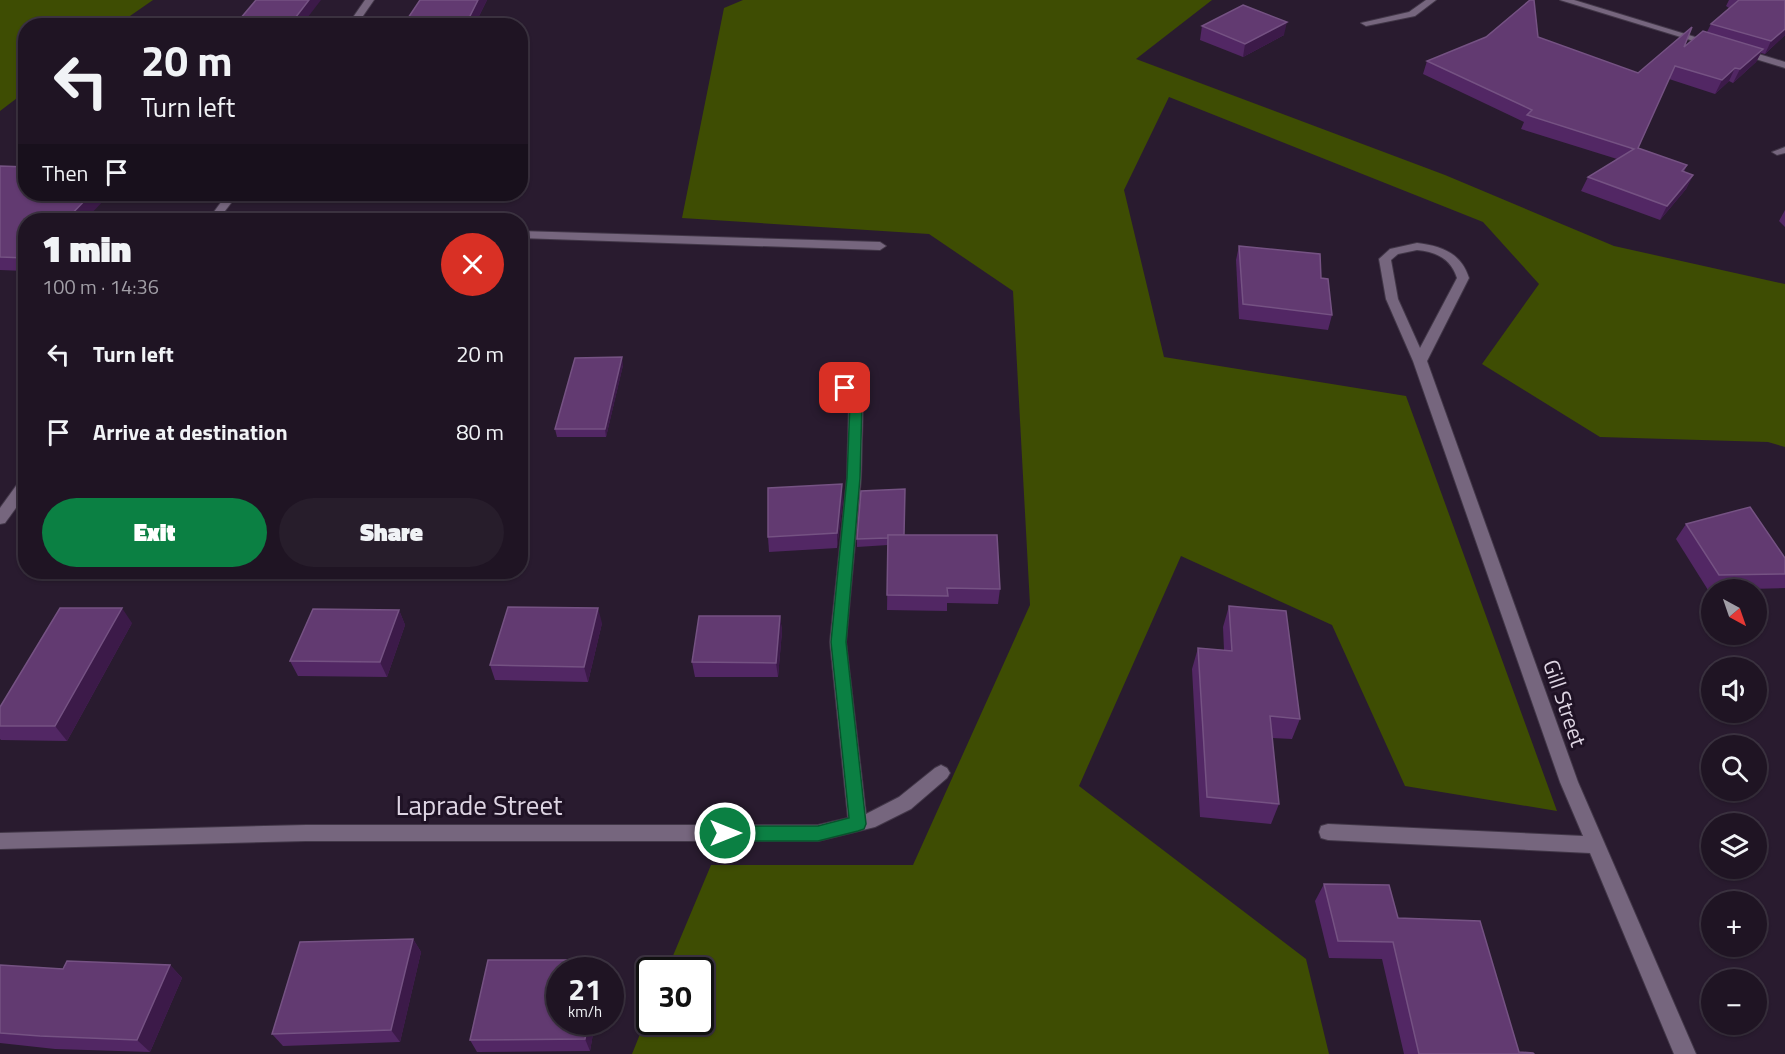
<!DOCTYPE html>
<meta charset="utf-8">
<style>
body{margin:0;font-family:"Titillium Web",sans-serif;background:#271d2b;color:#f1f3f6;height:100vh;display:flex;flex-direction:column;font-size:22px;white-space:nowrap}
*{box-sizing:border-box;margin:0}
p{font-size:20px;color:#a19ea6}
.icon{flex:none;width:33px;height:33px;fill:none;stroke:currentColor;stroke-width:2;stroke-linecap:round;stroke-linejoin:round}
.map{position:relative;flex:1;overflow:hidden}
.drawer{position:absolute;left:18px;top:213px;width:510px;height:366px;display:flex;flex-direction:column;background:#1f1423;border-radius:24px;box-shadow:0 2px 4px #0004,0 0 0 2px #3c3341}
.drawer>*{flex:none}
.guide{position:absolute;left:18px;top:18px;width:510px;height:183px;border-radius:24px;box-shadow:0 2px 4px #0004,0 0 0 2px #3c3341;background:#1f1423;color:#f1f3f6;overflow:hidden}
.needle{width:39px;rotate:140deg}
.controls{position:absolute;left:1701px;top:579px;display:grid;gap:12px}
.controls a{display:grid;place-items:center;width:66px;height:66px;border-radius:50%;background:#1f1423;box-shadow:0 2px 4px #0004,0 0 0 2px #3c3341;font-size:30px}
.speed{position:absolute;left:546px;top:957px;display:flex;gap:12px;font-size:30px;font-weight:700;text-align:center}
.speed>*{display:grid;place-content:center;width:78px;height:78px;border-radius:50%;background:#1f1423;box-shadow:0 2px 4px #0004,0 0 0 2px #3c3341;line-height:1}
.speed small{font-size:15px;font-weight:400}
.speed .limit{border:3px solid #111;border-radius:9px;background:#fff;color:#111}
.pin{position:absolute;display:grid;place-items:center;width:51px;height:51px;color:#fff;margin:-26px;border-radius:12px;box-shadow:0 3px 9px #0006}
.me{position:absolute;width:66px;margin:-33px;rotate:90deg;stroke-linejoin:round;filter:drop-shadow(0 0 4px #0008)}
.turn{display:flex;align-items:center;gap:21px;height:126px;padding:0 24px;font-size:27px}
.turn .icon{width:78px;height:78px;stroke-width:2.5}
.turn b{display:block;font-size:42px;line-height:51px}
.then{display:flex;align-items:center;height:57px;padding:0 24px;background:#0003;gap:12px;font-size:22px}
.round{display:grid;place-items:center;flex:none;width:63px;height:63px;border-radius:32px;background:#271d2b}
.headline{display:flex;align-items:center;justify-content:space-between;height:102px;padding:0 24px}
h1{font-size:36px;font-weight:800;line-height:45px}
.action{display:flex;gap:12px;margin-top:auto;padding:12px 24px}
.action a{flex:1;height:69px;border-radius:36px;background:#0b8043;color:#fff;font-size:24px;font-weight:800;line-height:69px;text-align:center}
.action a+a{background:#271d2b;color:#f1f3f6}
ul{padding:0;list-style:none}
li{display:flex;align-items:center;gap:18px;height:78px;padding:0 24px}
li div{flex:1}
li b{display:block;font-size:22px}
li em{font-style:normal}
.map>svg:first-child{display:block}
</style>
<div class="map">
<svg width="1785" height="1054" viewBox="0 0 1785 1054">
<rect width="100%" height="100%" fill="#291b2f"/>
<g fill="#3e4d03">
<polygon points="0,0 153,0 117,25 26,26 25,92 0,111"/>
<polygon points="743,0 1212,0 1136,59 1445,175 1614,246 1785,284 1785,447 1768,442 1600,437 1482,364 1539,284 1483,222 1169,97 1124,190 1164,357 1406,396 1557,811 1405,786 1332,625 1181,556 1079,786 1306,959 1329,1054 632,1054 649,1012 650,1022 700,1022 700,970 667,970 711,865 913,865 1030,605 1013,291 929,234 682,218 724,8"/>
</g>
<g fill="none" stroke-linecap="round" stroke-linejoin="round">
<defs>
<g id="minor">
<polygon points="365,0 374,0 356,26 347,26"/>
<polygon points="1426,0 1436,0 1415,16 1366,26 1361,23 1409,12"/>
<polygon points="1560,0 1574,0 1718,44 1710,46"/>
<polygon points="1739,48 1785,62 1785,68 1736,53 1734,51"/>
<polygon points="1785,147 1785,153 1777,155 1772,152"/>
<polygon points="227,194 238,194 218,220 208,220"/>
<polygon points="520,231 880,242 886,246 880,250 520,238"/>
<path d="M1417 243C1442 246 1461 253 1469 278L1427 361 1578 782 1696 1054H1674L1590 853 1328 840 1321 838 1319 832 1321 826 1328 824 1583 836 1560 782 1413 361 1386 299 1379 259 1390 249ZM1417 250C1437 252 1451 259 1457 278L1420 348 1398 299 1391 260 1398 254Z"/>
<polygon points="845,384 850,385 863,402 861,478 846,642 866,814 899,797 935,768 941,765 947,768 950,773 947,778 911,809 875,827 818,841 306,841 0,849 0,833 306,825 818,825 848,818 830,642 847,478 849,403 838,388"/>
<polygon points="26,478 26,494 5,523 0,524 0,508 21,479"/>
</g>
</defs>
<use href="#minor" stroke="#423748" stroke-width="2"/>
<use href="#minor" fill="#76667e" fill-rule="evenodd"/>
</g>
<g fill="#522764">
<polygon points="487,0 474,26 407,26 406,21"/>
<polygon points="1729,0 1785,0 1785,35 1765,54 1761,53 1756,62 1733,83 1729,81 1715,94 1669,79 1638,148 1687,165 1684,172 1693,175 1686,189 1660,220 1581,191 1588,177 1617,159 1521,129 1524,122 1423,74 1427,61 1538,37 1638,73 1684,47 1707,32 1711,24 1729,8 1726,6"/>
<polygon points="1202,26 1284,35 1243,57 1200,40"/>
<polygon points="0,166 26,220 26,271 0,270"/>
<polygon points="1785,210 1785,227 1779,221"/>
<polygon points="1239,246 1321,278 1332,315 1328,330 1239,319 1236,260"/>
<polygon points="623,365 606,437 557,437 555,429"/>
<polygon points="843,500 837,548 769,552 768,537"/>
<polygon points="1686,524 1785,558 1785,588 1708,590 1676,539"/>
<polygon points="904,535 1000,589 998,604 947,603 947,611 887,610 888,545 857,547 857,539"/>
<polygon points="1229,606 1300,719 1292,739 1272,738 1279,804 1271,824 1200,817 1192,669 1198,648 1224,650 1223,627"/>
<polygon points="399,610 405,625 387,677 298,676 290,661"/>
<polygon points="780,616 782,631 778,677 695,677 692,662"/>
<polygon points="132,623 67,741 1,740 0,739 0,726"/>
<polygon points="602,623 588,682 495,680 490,665"/>
<polygon points="1324,884 1398,918 1519,1052 1534,1054 1404,1054 1382,959 1329,958 1315,901"/>
<polygon points="413,939 421,952 400,1042 283,1046 272,1034"/>
<polygon points="488,960 599,960 603,970 560,970 560,1022 595,1022 590,1051 477,1052 470,1040"/>
<polygon points="0,965 63,969 170,965 182,978 150,1052 55,1049 0,1043"/>
</g>
<g fill="#3c1a49">
<polygon points="309,0 321,0 301,26 289,26"/>
<polygon points="478,0 487,0 474,26 465,26"/>
<polygon points="1287,22 1284,35 1243,57 1245,44"/>
<polygon points="1785,29 1785,35 1765,54 1771,41"/>
<polygon points="1763,49 1756,62 1733,83 1740,69"/>
<polygon points="1735,68 1729,81 1715,94 1722,80"/>
<polygon points="1693,175 1686,189 1660,220 1667,206"/>
<polygon points="91,194 110,194 85,220 66,220"/>
<polygon points="622,357 623,365 606,437 605,429"/>
<polygon points="842,484 843,500 837,548 837,533"/>
<polygon points="122,608 132,623 67,741 55,726"/>
<polygon points="598,608 602,623 588,682 584,667"/>
<polygon points="399,610 405,625 387,677 380,662"/>
<polygon points="780,616 782,631 778,677 776,663"/>
<polygon points="413,939 421,952 400,1042 391,1030"/>
<polygon points="599,960 603,970 597,970"/>
<polygon points="170,965 182,978 150,1052 137,1040"/>
<polygon points="588,1022 595,1022 590,1051 585,1039"/>
</g>
<g fill="#623a71" stroke="#755283" stroke-width="1.5">
<polygon points="256,0 309,0 289,26 234,26"/>
<polygon points="420,0 478,0 465,26 409,26 412,21 406,21"/>
<polygon points="1530,0 1534,0 1538,37 1638,73 1692,27 1684,47 1703,31 1763,49 1740,69 1735,68 1722,80 1675,66 1638,148 1687,165 1682,171 1693,175 1667,206 1588,177 1634,149 1527,115 1532,110 1427,61 1486,37"/>
<polygon points="1739,0 1785,0 1785,29 1771,41 1711,24"/>
<polygon points="1243,5 1287,22 1245,44 1202,26"/>
<polygon points="0,166 26,167 26,194 91,194 66,220 26,220 26,258 0,257"/>
<polygon points="1239,246 1320,254 1321,278 1328,279 1332,315 1243,304"/>
<polygon points="622,357 605,429 555,429 575,358"/>
<polygon points="842,484 837,533 768,537 768,488"/>
<polygon points="905,489 904,535 888,535 888,538 857,539 861,491"/>
<polygon points="1750,507 1785,558 1785,574 1719,575 1686,524"/>
<polygon points="888,535 997,535 1000,589 947,588 948,596 887,595"/>
<polygon points="1229,606 1286,611 1300,719 1270,716 1279,804 1207,797 1198,648 1232,651"/>
<polygon points="508,607 598,608 584,667 490,665"/>
<polygon points="60,608 122,608 55,726 0,726 0,707"/>
<polygon points="313,609 399,610 380,662 290,661"/>
<polygon points="699,616 780,616 776,663 692,662"/>
<polygon points="1324,884 1389,885 1398,918 1480,921 1519,1052 1533,1053 1534,1054 1419,1054 1393,942 1338,941"/>
<polygon points="413,939 391,1030 272,1034 300,942"/>
<polygon points="488,960 599,960 597,970 560,970 560,1022 588,1022 585,1039 470,1040"/>
<polygon points="67,961 170,965 137,1040 40,1036 0,1033 0,965 63,969"/>
</g>
<polygon fill="#0b8043" stroke="#07532c" stroke-width="1.5" points="845,384 849,385 862,402 860,478 846,642 866,824 864,829 858,831 818,841 725,841 719,839 716,833 719,828 725,826 818,826 849,818 831,642 847,478 850,403 839,388"/>
<g text-anchor="middle" stroke-width="6" stroke-linejoin="round" paint-order="stroke">
<g font-size="22" fill="#ded5e3" stroke="#1f1225">
<text transform="translate(1565 703) rotate(71)" y="8">Gill Street</text>
</g>
<g font-size="27" fill="#ded5e3" stroke="#1f1225">
<text x="479" y="815">Laprade Street</text>
</g>
</g>
</svg>
<div class="controls">
<a><svg class="needle" viewBox="-14 -14 28 28"><path d="M0-13l5 13h-10z" fill="#e53935"/><path d="M0 13l5-13h-10z" fill="#a19ea6"/></svg></a>
<a><svg class="icon" aria-label="sound" viewBox="0 0 24 24"><path d="M4 9h4l5-4v14l-5-4H4zM17 9q2 3 0 6"/></svg></a>
<a><svg class="icon" aria-label="search" viewBox="0 0 24 24"><circle cx="10" cy="10" r="6"/><path d="M15 15l6 6"/></svg></a>
<a><svg class="icon" aria-label="layers" viewBox="0 0 24 24"><path d="M12 4l9 5-9 5-9-5zM3 14l9 5 9-5"/></svg></a>
<a>+</a>
<a>−</a>
</div>
<div class="speed"><div>21<small>km/h</small></div><div class="limit">30</div></div>
<div class="pin" style="left:845px;top:388px;background:#d93025"><svg class="icon" aria-label="arrive" viewBox="0 0 24 24"><path d="M6 21V4h12l-3 4 3 4H6"/></svg></div>
<svg class="me" style="left:725px;top:833px" viewBox="-20 -20 40 40"><circle r="17" fill="#0b8043" stroke="#fff" stroke-width="3"/><path d="M0-11L8 9 0 5-8 9z" fill="#fff"/></svg>
<div class="guide">
<div class="turn"><svg class="icon" aria-label="left" viewBox="0 0 24 24"><path d="M17 20v-9H6M10 6l-5 5 5 5"/></svg><div><b>20 m</b>Turn left</div></div>
<div class="then">Then<svg class="icon" aria-label="arrive" viewBox="0 0 24 24"><path d="M6 21V4h12l-3 4 3 4H6"/></svg></div>
</div>
<section class="drawer">
<div class="headline"><div><h1>1 min</h1><p>100 m · 14:36</p></div><a class="round" style="background:#d93025;color:#fff"><svg class="icon" aria-label="close" viewBox="0 0 24 24"><path d="M6 6l12 12M18 6L6 18"/></svg></a></div>
<ul>
<li><svg class="icon" aria-label="left" viewBox="0 0 24 24"><path d="M17 20v-9H6M10 6l-5 5 5 5"/></svg><div><b>Turn left</b></div><em>20 m</em></li>
<li><svg class="icon" aria-label="arrive" viewBox="0 0 24 24"><path d="M6 21V4h12l-3 4 3 4H6"/></svg><div><b>Arrive at destination</b></div><em>80 m</em></li>
</ul>
<div class="action"><a>Exit</a><a>Share</a></div>
</section>
</div>
